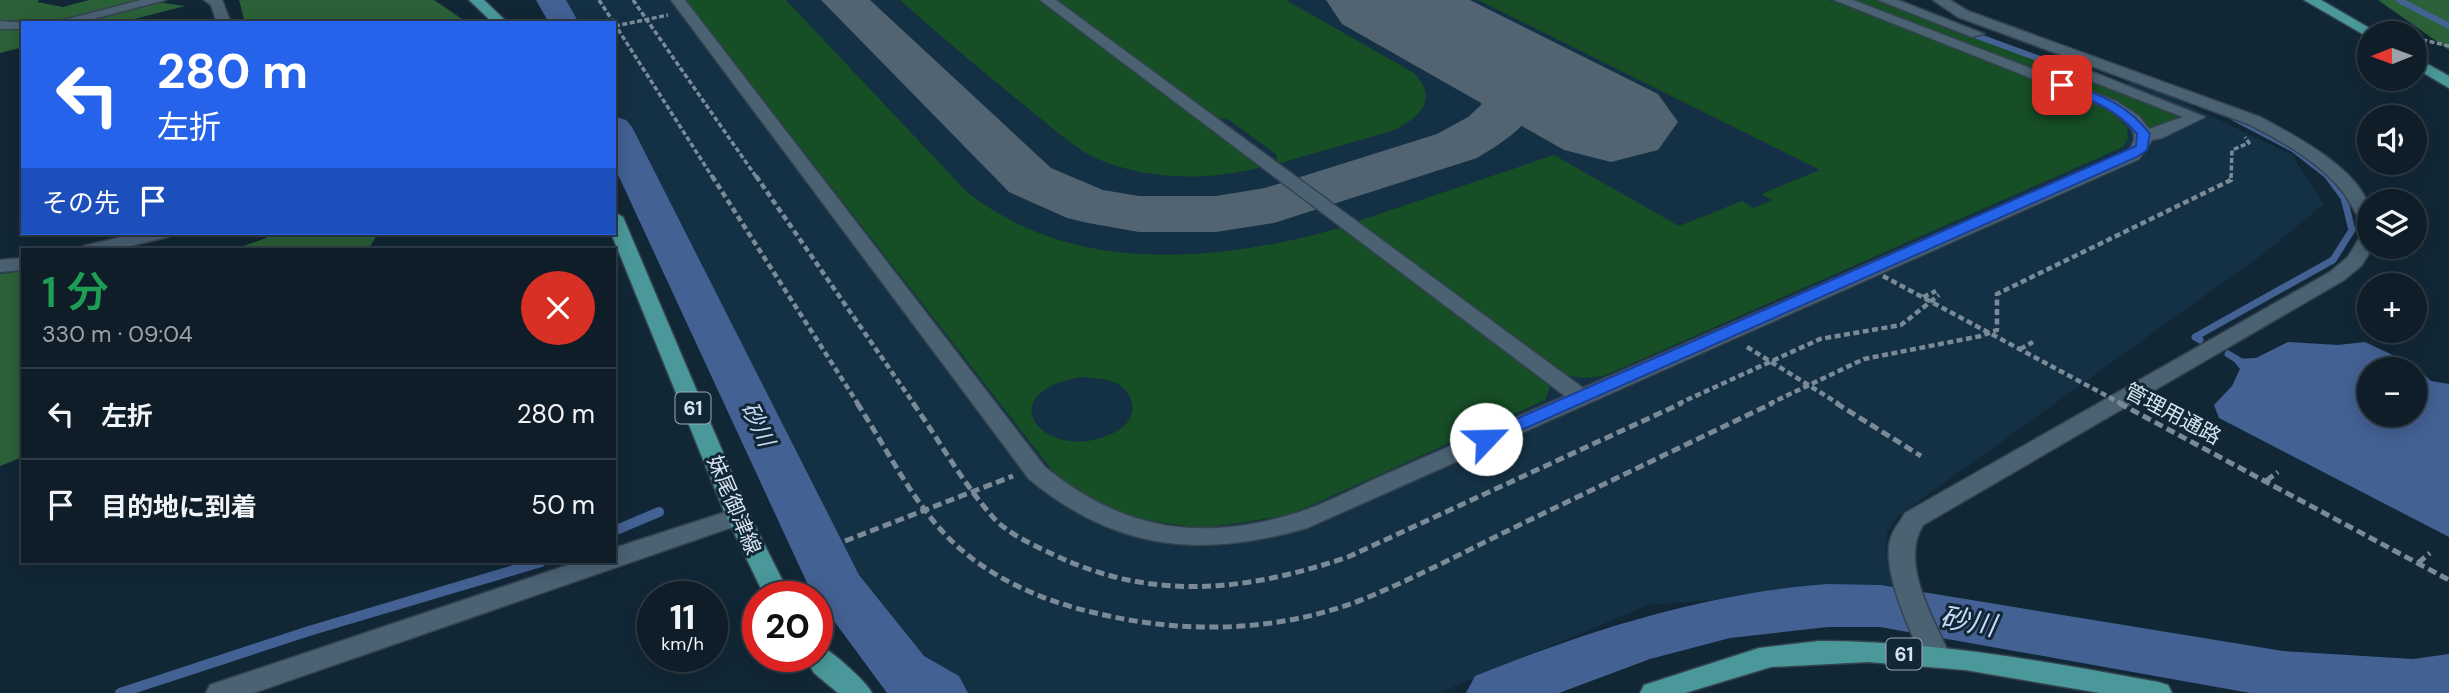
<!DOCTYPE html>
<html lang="ja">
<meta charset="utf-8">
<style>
body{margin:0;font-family:"DM Sans","Noto Sans JP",sans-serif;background:#172630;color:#f1f3f6;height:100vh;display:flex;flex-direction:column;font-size:26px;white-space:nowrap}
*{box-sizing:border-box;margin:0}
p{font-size:23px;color:#9ba2a8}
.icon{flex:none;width:38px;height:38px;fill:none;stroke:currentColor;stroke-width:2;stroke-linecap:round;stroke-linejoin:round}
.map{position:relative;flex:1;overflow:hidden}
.side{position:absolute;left:21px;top:248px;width:595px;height:315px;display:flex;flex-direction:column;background:#0e1d28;border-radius:0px;box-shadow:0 4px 18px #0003,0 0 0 2px #2e3b45}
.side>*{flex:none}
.top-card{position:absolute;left:21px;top:21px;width:595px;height:214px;border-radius:0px;box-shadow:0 4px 18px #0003,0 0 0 2px #2e3b45;background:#2563eb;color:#fff;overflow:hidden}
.needle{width:46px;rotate:269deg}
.fabs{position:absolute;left:2357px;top:21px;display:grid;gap:14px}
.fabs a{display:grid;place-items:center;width:70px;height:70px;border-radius:50%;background:#0e1d28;box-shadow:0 4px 18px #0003,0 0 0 2px #2e3b45;font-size:35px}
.speed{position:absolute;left:637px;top:581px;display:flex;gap:14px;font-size:35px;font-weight:700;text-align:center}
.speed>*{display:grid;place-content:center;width:91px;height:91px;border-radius:50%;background:#0e1d28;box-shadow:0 4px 18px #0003,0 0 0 2px #2e3b45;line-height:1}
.speed small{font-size:18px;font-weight:400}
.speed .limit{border:10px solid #d22;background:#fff;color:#111}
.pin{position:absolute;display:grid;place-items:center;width:60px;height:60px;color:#fff;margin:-30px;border-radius:14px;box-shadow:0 4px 10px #0006}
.me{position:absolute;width:77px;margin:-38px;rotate:66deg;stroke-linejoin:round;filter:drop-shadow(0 0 5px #0008)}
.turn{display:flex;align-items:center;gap:24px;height:147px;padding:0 21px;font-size:32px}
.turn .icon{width:91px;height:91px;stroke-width:2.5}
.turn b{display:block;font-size:49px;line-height:60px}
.then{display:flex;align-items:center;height:66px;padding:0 21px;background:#0003;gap:14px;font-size:26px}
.round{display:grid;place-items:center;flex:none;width:74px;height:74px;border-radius:37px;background:#172630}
.head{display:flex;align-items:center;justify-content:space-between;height:119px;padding:0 21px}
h1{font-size:42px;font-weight:600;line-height:52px;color:#1e9e55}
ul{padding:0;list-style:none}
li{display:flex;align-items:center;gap:21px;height:91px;padding:0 21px;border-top:2px solid #2e3b45}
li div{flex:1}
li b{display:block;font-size:26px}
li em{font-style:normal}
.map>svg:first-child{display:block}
</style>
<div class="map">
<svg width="2449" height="693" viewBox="0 0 2449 693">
<rect width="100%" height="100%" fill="#122736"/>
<polygon fill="#143044" points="563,0 1888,0 2120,85 2138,81 2292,155 2324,204 2264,253 1898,516 1887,532 1886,552 1895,597 1780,595 1648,605 1439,693 965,693 909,657 877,609 707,298 614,105 614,23 573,23"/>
<g fill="#164e26" fill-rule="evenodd">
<path d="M686 0H786L967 192C1073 276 1218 262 1340 228L1544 378 1550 388 1545 400 1292 514 1247 522 1201 528 1150 521 1106 507 1079 493 1051 469ZM1081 377C1092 378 1103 378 1114 382 1137 393 1139 419 1117 431 1048 469 984 394 1081 377Z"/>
<path d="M900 0H1038L1262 167C1210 180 1156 181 1105 162 1078 152 1057 131 1035 114 989 77 944 39 900 0Z"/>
<path d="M1054 0H1286L1414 73C1439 99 1420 117 1395 130L1277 164V155L1229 120 1210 116Z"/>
<polygon points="1478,0 1829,0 2089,100 2114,114 2127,127 2128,139 2123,147 1604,376 1584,378 1563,375 1355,222 1554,155 1679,226 1742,201 1754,208 1772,200 1761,194 1820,170"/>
<polygon points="1848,0 1878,0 2188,116 2151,132 2136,117"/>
</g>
<g fill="#2b6138">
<polygon points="0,0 39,0 37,2 63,7 89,0 142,0 185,6 119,23 23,23 23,47 0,53 0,28 13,20 0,20"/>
<polygon points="239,0 434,0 468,23 245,23"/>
<polygon points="2378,0 2449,0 2449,50"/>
<polygon points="267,233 378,233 368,250 232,250 266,238"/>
<polygon points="23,271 23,457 0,466 0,274"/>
</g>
<path fill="#436193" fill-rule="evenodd" d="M2288 342 2338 345 2365 342 2414 365 2431 381 2449 384V537L2219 418 2214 405 2232 386 2240 369 2232 359 2256 358ZM2370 369H2415V415H2370Z"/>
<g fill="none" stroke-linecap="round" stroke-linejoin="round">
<g stroke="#436193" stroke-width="6">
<polyline points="2399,0 2449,26"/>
<polyline points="1969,33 2078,73"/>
<polyline points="2234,118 2293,149 2330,178"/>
</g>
<g stroke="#436193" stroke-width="7">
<polyline points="2200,340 2195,337 2333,260 2352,230 2344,198 2328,176"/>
<polyline points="2228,354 2243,363"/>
</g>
<g stroke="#436193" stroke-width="10">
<polyline points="765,464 775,460"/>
<polyline points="614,531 659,512"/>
<polyline points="2138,651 2140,660"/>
<polyline points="120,693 309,631 541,562"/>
</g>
<g fill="#436193" fill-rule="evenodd">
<polygon points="536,0 566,0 579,23 549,23"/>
<polygon points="614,116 626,120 632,127 859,575 924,656 959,676 968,693 887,693 809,587 614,166"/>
<path d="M1828 584 1880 585 2283 651 2413 659 2449 654V693H2250L1880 627H1828L1730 638 1650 659 1559 693H1466L1475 676C1590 630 1704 593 1828 584Z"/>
</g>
<path fill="#526472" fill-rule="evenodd" d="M821 0H870L1051 168 1103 190 1139 196H1216L1265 188 1437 134 1468 117 1481 105 1485 91 1482 74 1474 63 1481 52 1499 48 1517 52C1557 106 1524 130 1477 158L1274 223 1216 232H1139L1088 223 1067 218 1009 192Z"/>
<polygon fill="#526472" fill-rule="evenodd" points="1326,0 1470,0 1658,94 1678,122 1658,150 1611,162 1564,150 1342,24"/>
<defs>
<g id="minor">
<polygon points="141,0 166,0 78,23 52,23"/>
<polygon points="204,0 222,0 231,23 217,23 211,5"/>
<path d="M671 0H685L1045 467C1122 529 1195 542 1290 515 1325 505 1360 485 1393 471 1450 446 1508 421 1565 396L1040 0H1056L1583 388 2127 151C2147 132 2121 118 2104 107L1834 0H1853L2116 101 2139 116 2149 129 2183 117 2068 72V66H2078L2205 117 2162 138 2152 140 2139 159 1307 528C1200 559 1115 550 1029 479Z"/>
<polygon points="1878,0 1898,0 1984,34 1972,37"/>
<path d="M1933 0H1950L1968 11 2260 117C2294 135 2356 167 2369 206 2371 212 2370 221 2370 227L2364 226C2356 215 2351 203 2343 192 2318 161 2283 142 2248 124L1958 17Z"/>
<polygon points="0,21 29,23 23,23 23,29 0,29"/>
<path d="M2370 231V247H2373L2362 265 2344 280 1923 525C1899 564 1934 618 1950 656L1946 664 1936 667 1926 664C1911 635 1880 568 1891 537 1894 528 1901 521 1905 513L2330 272 2348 257 2363 232Z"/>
<polygon points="139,233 170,233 168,237 113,250 81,250 83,246"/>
<polygon points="23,258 23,270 0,272 0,260"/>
<polygon points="738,508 747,510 750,516 747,522 253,693 206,693 210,685 577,562 614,562 614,548"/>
</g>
<g id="major">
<polygon points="469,0 484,0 508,23 493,23"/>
<polygon points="2304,0 2321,0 2378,33 2366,36"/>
<polygon points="2415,57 2449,76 2449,88 2415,68"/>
<polygon points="614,212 623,217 750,516 791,597 765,597 726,516 611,233 614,233"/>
<path d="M1819 641C1934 641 2045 661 2158 682L2168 685 2172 693H2100L1965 670 1868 662 1771 667 1685 693H1640L1644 685 1759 648Z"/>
<path d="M817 644C829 648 866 681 872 693H838L814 673 804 656H817Z"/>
</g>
</defs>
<use href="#minor" stroke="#34434f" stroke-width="3"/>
<use href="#major" stroke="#34434f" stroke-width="3"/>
<g stroke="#7a8b97" stroke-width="3.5" stroke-dasharray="5 2.5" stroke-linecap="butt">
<polyline points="599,0 614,23"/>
<polyline points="633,0 757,178"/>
<polyline points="614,23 713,178"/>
<polyline points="615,26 668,15"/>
<polyline points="2388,31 2398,33"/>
<polyline points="2415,38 2449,46"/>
<polyline points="2231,178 2232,150 2249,143 2245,137"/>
</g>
<g stroke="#7a8b97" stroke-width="4.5" stroke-dasharray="6 3.5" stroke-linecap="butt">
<polyline points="712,176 858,404"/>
<polyline points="756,176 914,404"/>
<polyline points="1923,297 1936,291"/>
<polyline points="1747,347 1839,404"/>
<polyline points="2020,349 2033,342"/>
<polyline points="1678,404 1820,339 1901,325 1939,295"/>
<polyline points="1769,404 1864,359 1981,336 1997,330 1997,294 2231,180 2231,176"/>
</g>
<g stroke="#7a8b97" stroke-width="5" stroke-dasharray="9 4.5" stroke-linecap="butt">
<path d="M857 403C888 450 915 508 957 546 997 582 1049 603 1100 614 1189 635 1285 632 1371 596 1428 572 1483 542 1538 516 1617 478 1695 440 1773 403"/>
<path d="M913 403C939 440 962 482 992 516 1005 532 1031 544 1050 553 1151 602 1244 592 1348 557L1682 403"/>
<polyline points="1836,403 1921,456"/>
<polyline points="2266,481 2278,472"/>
<polyline points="845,541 1013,476"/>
<polyline points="2418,563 2430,553"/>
</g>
<use href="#minor" fill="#4b6273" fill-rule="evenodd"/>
<use href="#major" fill="#4a989a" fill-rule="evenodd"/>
<polyline stroke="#7a8b97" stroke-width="4.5" stroke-dasharray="6 3.5" stroke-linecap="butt" points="1883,276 2122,404"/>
<polyline stroke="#7a8b97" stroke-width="5" stroke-dasharray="9 4.5" stroke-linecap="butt" points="2119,403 2449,580"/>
</g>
<path fill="#2563eb" stroke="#184099" stroke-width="2" d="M2057 82H2066C2099 95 2128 104 2150 134L2147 150 2137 157 1492 443H1480L1477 439 1480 435 2136 146 2137 134C2116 108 2089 99 2057 87Z"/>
<g text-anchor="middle" stroke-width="6" stroke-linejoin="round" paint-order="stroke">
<g fill="#122736" stroke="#9cabb7" stroke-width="2">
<rect x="675.5" y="392.5" width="35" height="31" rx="5"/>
<rect x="1886.5" y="638.5" width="35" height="31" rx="5"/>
</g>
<g font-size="19" font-weight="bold" fill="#d7e4ee">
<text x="693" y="415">61</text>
<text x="1904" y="661">61</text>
</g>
<g font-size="21" fill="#d7e4ee" stroke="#122736">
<text transform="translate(2173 414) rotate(28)" y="7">管理用通路</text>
<text transform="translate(734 505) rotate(67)" y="7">妹尾御津線</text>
</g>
<g font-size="23" font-style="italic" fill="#c6d9f8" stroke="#122736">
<text transform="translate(758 424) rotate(64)" y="8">砂川</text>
</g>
<g font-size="28" font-style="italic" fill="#c6d9f8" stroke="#122736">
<text transform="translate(1968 621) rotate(10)" y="10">砂川</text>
</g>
</g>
</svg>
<div class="fabs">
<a><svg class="needle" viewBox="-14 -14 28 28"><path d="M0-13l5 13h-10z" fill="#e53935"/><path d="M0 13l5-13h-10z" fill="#9ba2a8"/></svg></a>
<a><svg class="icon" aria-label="sound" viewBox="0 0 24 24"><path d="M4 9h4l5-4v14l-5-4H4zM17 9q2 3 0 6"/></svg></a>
<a><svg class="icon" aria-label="layers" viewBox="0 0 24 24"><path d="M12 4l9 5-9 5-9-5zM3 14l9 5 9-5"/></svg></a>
<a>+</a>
<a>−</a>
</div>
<div class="speed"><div>11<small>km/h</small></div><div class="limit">20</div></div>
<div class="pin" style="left:2062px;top:85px;background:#d93025"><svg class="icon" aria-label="arrive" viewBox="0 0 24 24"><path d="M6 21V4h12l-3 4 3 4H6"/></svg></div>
<svg class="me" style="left:1486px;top:439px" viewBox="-20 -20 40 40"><circle r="19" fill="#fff"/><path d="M0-13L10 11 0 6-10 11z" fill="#2563eb"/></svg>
<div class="top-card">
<div class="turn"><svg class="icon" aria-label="left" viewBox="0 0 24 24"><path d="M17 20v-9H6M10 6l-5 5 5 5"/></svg><div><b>280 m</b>左折</div></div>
<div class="then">その先<svg class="icon" aria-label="arrive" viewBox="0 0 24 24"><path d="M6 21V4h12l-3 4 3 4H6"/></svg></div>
</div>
<section class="side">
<div class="head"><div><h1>1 分</h1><p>330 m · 09:04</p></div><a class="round" style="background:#d93025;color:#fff"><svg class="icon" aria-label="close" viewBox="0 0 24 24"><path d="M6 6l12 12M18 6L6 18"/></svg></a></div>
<ul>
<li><svg class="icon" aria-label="left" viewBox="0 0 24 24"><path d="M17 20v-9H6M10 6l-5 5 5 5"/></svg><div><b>左折</b></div><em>280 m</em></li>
<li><svg class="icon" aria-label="arrive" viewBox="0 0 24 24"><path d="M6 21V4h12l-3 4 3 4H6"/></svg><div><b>目的地に到着</b></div><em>50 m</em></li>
</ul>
</section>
</div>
